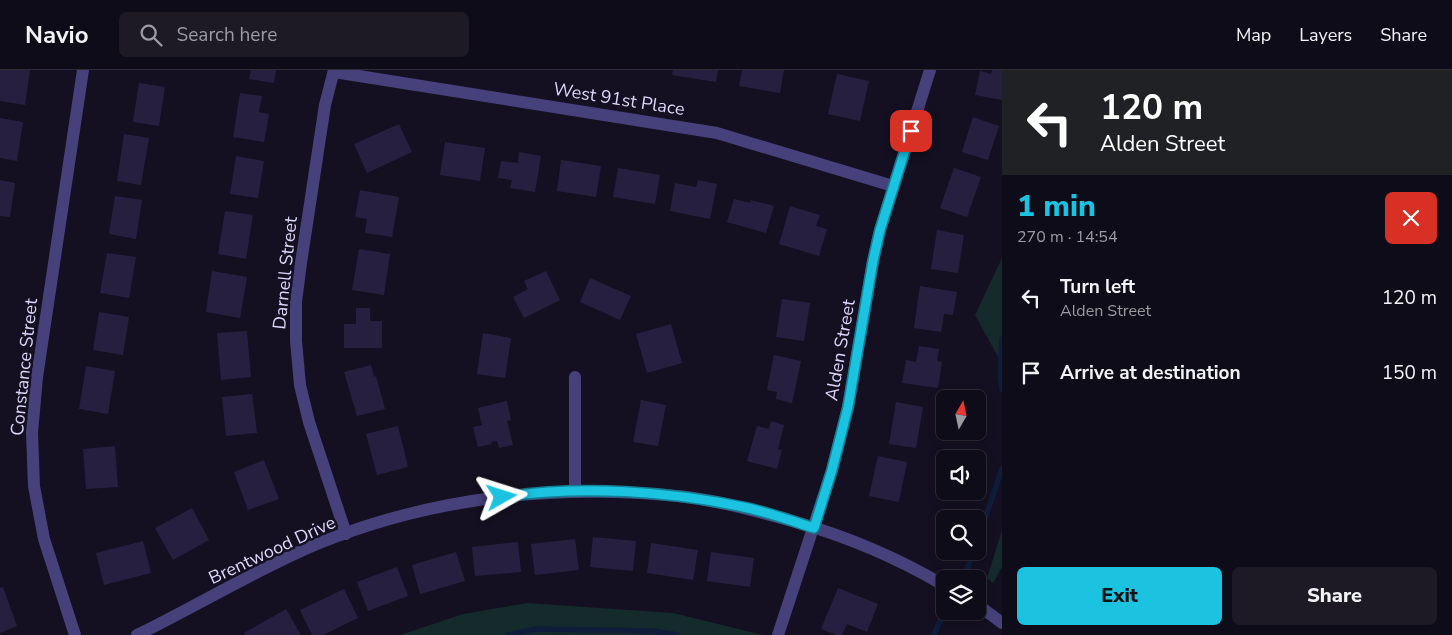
<!DOCTYPE html>
<meta charset="utf-8">
<style>
body{margin:0;font-family:"Nunito Sans",sans-serif;background:#1d1a26;color:#f1f3f6;height:100vh;display:flex;flex-direction:column;font-size:19px;white-space:nowrap}
*{box-sizing:border-box;margin:0}
p{font-size:16px;color:#9b9ba2}
.icon{flex:none;width:28px;height:28px;fill:none;stroke:currentColor;stroke-width:2;stroke-linecap:round;stroke-linejoin:round}
.map{position:relative;flex:1;overflow:hidden}
.sheet{display:flex;flex-direction:column;background:#0f0c19;width:450px}
.sheet>*{flex:none}
.hud{background:#202124;color:#fff;overflow:hidden}
.needle{width:32px;rotate:9deg}
.fabs{position:absolute;left:936px;top:320px;display:grid;gap:10px}
.fabs a{display:grid;place-items:center;width:50px;height:50px;border-radius:8px;background:#0f0c19;box-shadow:0 2px 8px #0003,0 0 0 1px #2f2c38;font-size:25px}
.pin{position:absolute;display:grid;place-items:center;width:42px;height:42px;color:#fff;margin:-21px;border-radius:10px;box-shadow:0 2px 8px #0006}
.me{position:absolute;width:55px;margin:-28px;rotate:84deg;stroke-linejoin:round;filter:drop-shadow(0 0 4px #0008)}
.turn{display:flex;align-items:center;gap:18px;height:105px;padding:0 15px;font-size:22px}
.turn .icon{width:65px;height:65px;stroke-width:2.5}
.turn b{display:block;font-size:35px;line-height:42px}
.round{display:grid;place-items:center;flex:none;width:52px;height:52px;border-radius:8px;background:#1d1a26}
.summary{display:flex;align-items:center;justify-content:space-between;height:85px;padding:0 15px}
h1{font-size:30px;font-weight:800;line-height:38px;color:#1bc3e1}
.action{display:flex;gap:10px;margin-top:auto;padding:10px 15px}
.action a{flex:1;height:58px;border-radius:8px;background:#1bc3e1;color:#111;font-size:20px;font-weight:800;line-height:58px;text-align:center}
.action a+a{background:#1d1a26;color:#f1f3f6}
ul{padding:0;list-style:none}
li{display:flex;align-items:center;gap:15px;height:75px;padding:0 15px}
li div{flex:1}
li b{display:block;font-size:19px}
li em{font-style:normal}
header{display:flex;align-items:center;gap:30px;box-sizing:border-box;height:70px;padding:0 25px;background:#0f0c19;border-bottom:1px solid #2f2c38}
header strong{font-size:24px}
nav{display:flex;gap:28px;margin-inline-start:auto;font-size:18px}
.search{width:350px;height:45px;background:#1d1a26;display:flex;align-items:center;gap:12px;box-sizing:border-box;padding:0 18px;border-radius:8px;color:#9b9ba2;font-size:19px}
main{display:flex;flex:1;min-height:0}
.map>svg:first-child{display:block}
</style>
<header>
<strong>Navio</strong>
<div class="search"><svg class="icon" aria-label="search" viewBox="0 0 24 24"><circle cx="10" cy="10" r="6"/><path d="M15 15l6 6"/></svg>Search here</div>
<nav><a>Map</a><a>Layers</a><a>Share</a></nav>
</header>
<main>
<div class="map">
<svg width="1002" height="565" viewBox="0 0 1002 565">
<rect width="100%" height="100%" fill="#141021"/>
<g fill="#142a2b">
<polygon points="1002,188 1002,294 975,245"/>
<polygon points="1002,460 1002,497 993,513 987,508"/>
<polygon points="527,533 673,543 763,565 400,565 463,544"/>
</g>
<g fill="none" stroke-linecap="round" stroke-linejoin="round">
<g stroke="#0f1d3b" stroke-width="5.5">
<polyline points="1002,269 1000,308 1002,320"/>
<polyline points="978,470 1002,398"/>
<polyline points="967,499 974,481"/>
<polyline points="508,565 535,559 654,561 677,565"/>
<polyline points="934,565 942,546"/>
</g>
</g>
<g fill="#271f40">
<polygon points="0,0 30,0 25,35 0,31"/>
<polygon points="251,0 276,0 274,13 249,9"/>
<polygon points="673,0 718,0 716,12 672,5"/>
<polygon points="742,0 784,0 780,23 739,16"/>
<polygon points="992,0 1002,0 1002,30 975,25 980,1 991,4"/>
<polygon points="837,4 869,11 860,51 828,44"/>
<polygon points="139,13 165,17 159,56 133,52"/>
<polygon points="240,23 262,26 259,42 269,44 264,72 233,67"/>
<polygon points="973,47 999,56 988,90 962,82"/>
<polygon points="0,48 23,52 17,91 0,88"/>
<polygon points="399,54 412,82 367,103 354,74"/>
<polygon points="124,64 149,68 141,115 117,111"/>
<polygon points="445,72 485,78 480,111 440,105"/>
<polygon points="519,82 541,86 535,122 510,118 512,110 498,108 501,91 518,93"/>
<polygon points="236,86 264,91 258,128 230,124"/>
<polygon points="561,90 601,96 596,127 557,121"/>
<polygon points="618,98 660,105 655,134 613,127"/>
<polygon points="954,98 981,107 967,147 940,138"/>
<polygon points="0,110 15,113 10,147 0,146"/>
<polygon points="698,110 717,114 710,149 670,141 675,113 696,117"/>
<polygon points="360,120 399,127 392,167 365,163 367,149 355,147"/>
<polygon points="115,126 142,130 136,169 109,164"/>
<polygon points="734,129 750,133 751,130 774,136 766,163 727,152"/>
<polygon points="790,136 820,145 816,156 827,159 819,186 779,174"/>
<polygon points="225,141 253,145 246,189 218,184"/>
<polygon points="937,160 964,165 958,203 931,199"/>
<polygon points="359,179 390,184 384,225 352,220"/>
<polygon points="107,183 136,187 129,228 100,223"/>
<polygon points="212,201 247,207 240,248 206,242"/>
<polygon points="546,201 560,230 524,248 513,227 528,219 524,211"/>
<polygon points="590,208 631,226 620,250 580,232"/>
<polygon points="920,216 957,222 953,245 944,244 941,262 914,258"/>
<polygon points="782,229 810,233 804,271 776,267"/>
<polygon points="356,238 370,238 370,251 382,251 382,278 344,278 344,254 356,254"/>
<polygon points="99,242 129,247 123,285 93,280"/>
<polygon points="671,254 682,293 647,303 636,264"/>
<polygon points="247,261 251,307 221,310 217,263"/>
<polygon points="483,263 511,268 505,308 477,304"/>
<polygon points="919,276 939,279 937,291 942,292 938,318 902,313 906,290 916,292"/>
<polygon points="774,285 801,291 792,333 776,329 777,322 767,320"/>
<polygon points="371,295 374,307 376,306 385,339 357,346 344,302"/>
<polygon points="86,296 115,301 108,344 79,339"/>
<polygon points="252,324 257,363 226,366 222,327"/>
<polygon points="641,330 666,335 658,376 633,372"/>
<polygon points="507,331 511,350 507,351 513,375 499,378 497,371 491,372 492,374 478,377 473,357 482,355 478,338"/>
<polygon points="896,332 923,337 916,378 889,374"/>
<polygon points="771,351 784,355 778,379 782,380 777,399 747,391 757,356 769,359"/>
<polygon points="398,356 408,397 377,405 366,364"/>
<polygon points="115,376 118,417 86,419 83,379"/>
<polygon points="878,386 907,392 899,432 869,426"/>
<polygon points="264,390 279,429 248,440 234,402"/>
<polygon points="192,438 209,470 173,490 155,458"/>
<polygon points="593,467 636,471 633,501 590,497"/>
<polygon points="575,469 579,500 535,505 531,474"/>
<polygon points="143,471 151,503 104,515 96,483"/>
<polygon points="518,472 521,502 475,506 472,477"/>
<polygon points="651,473 698,480 693,510 647,503"/>
<polygon points="456,482 465,511 420,524 412,495"/>
<polygon points="711,482 754,488 750,517 707,511"/>
<polygon points="397,497 408,526 368,541 357,512"/>
<polygon points="3,517 17,556 0,563 0,518"/>
<polygon points="838,518 878,534 867,562 847,554 842,565 836,565 821,559"/>
<polygon points="344,519 358,548 323,565 312,565 300,540"/>
<polygon points="286,539 301,565 245,565 244,563"/>
</g>
<g fill="none" stroke-linecap="round" stroke-linejoin="round">
<g stroke="#46417b" stroke-width="12">
<polyline points="334,0 325,35 301,193 296,232 296,271 300,315 309,352 346,464"/>
<polyline points="334,2 717,63 893,116"/>
<polyline points="575,307 575,422"/>
<polyline points="978,535 1002,553"/>
<polyline points="75,565 44,469 34,416 32,363 37,307 83,0"/>
<path d="M137 565C197 536 255 500 317 474 434 426 562 413 687 427 724 432 760 442 796 452 848 467 898 488 945 516"/>
<polyline points="778,565 832,400 848,337 873,191 880,160 930,0"/>
</g>
</g>
<g fill="none" stroke-linecap="round" stroke-linejoin="round">
<defs>
<path id="route" d="M502 427C581 415 670 421 748 438 770 443 792 451 814 458L832 400 848 337 873 191 880 160 911 61"/>
</defs>
<use href="#route" stroke="#127f92" stroke-width="12"/>
<use href="#route" stroke="#1bc3e1" stroke-width="9"/>
</g>
<g text-anchor="middle" stroke-width="5" stroke-linejoin="round" paint-order="stroke">
<g font-size="18" fill="#dcd6fa" stroke="#141021">
<text transform="translate(619 29) rotate(9)" y="6">West 91st Place</text>
<text transform="translate(285 203) rotate(-84)" y="6">Darnell Street</text>
<text transform="translate(840 280) rotate(-80)" y="6">Alden Street</text>
<text transform="translate(24 297) rotate(-84)" y="6">Constance Street</text>
<text transform="translate(272 480) rotate(-25)" y="6">Brentwood Drive</text>
</g>
</g>
</svg>
<div class="fabs">
<a><svg class="needle" viewBox="-14 -14 28 28"><path d="M0-13l5 13h-10z" fill="#e53935"/><path d="M0 13l5-13h-10z" fill="#9b9ba2"/></svg></a>
<a><svg class="icon" aria-label="sound" viewBox="0 0 24 24"><path d="M4 9h4l5-4v14l-5-4H4zM17 9q2 3 0 6"/></svg></a>
<a><svg class="icon" aria-label="search" viewBox="0 0 24 24"><circle cx="10" cy="10" r="6"/><path d="M15 15l6 6"/></svg></a>
<a><svg class="icon" aria-label="layers" viewBox="0 0 24 24"><path d="M12 4l9 5-9 5-9-5zM3 14l9 5 9-5"/></svg></a>
</div>
<div class="pin" style="left:911px;top:61px;background:#d93025"><svg class="icon" aria-label="arrive" viewBox="0 0 24 24"><path d="M6 21V4h12l-3 4 3 4H6"/></svg></div>
<svg class="me" style="left:502px;top:427px" viewBox="-20 -20 40 40"><path d="M0-17L14 15 0 8-14 15z" fill="#1bc3e1" stroke="#fff" stroke-width="4"/></svg>
</div>
<section class="sheet">
<div class="hud">
<div class="turn"><svg class="icon" aria-label="left" viewBox="0 0 24 24"><path d="M17 20v-9H6M10 6l-5 5 5 5"/></svg><div><b>120 m</b>Alden Street</div></div>
</div>
<div class="summary"><div><h1>1 min</h1><p>270 m · 14:54</p></div><a class="round" style="background:#d93025;color:#fff"><svg class="icon" aria-label="close" viewBox="0 0 24 24"><path d="M6 6l12 12M18 6L6 18"/></svg></a></div>
<ul>
<li><svg class="icon" aria-label="left" viewBox="0 0 24 24"><path d="M17 20v-9H6M10 6l-5 5 5 5"/></svg><div><b>Turn left</b><p>Alden Street</p></div><em>120 m</em></li>
<li><svg class="icon" aria-label="arrive" viewBox="0 0 24 24"><path d="M6 21V4h12l-3 4 3 4H6"/></svg><div><b>Arrive at destination</b></div><em>150 m</em></li>
</ul>
<div class="action"><a>Exit</a><a>Share</a></div>
</section>
</main>
